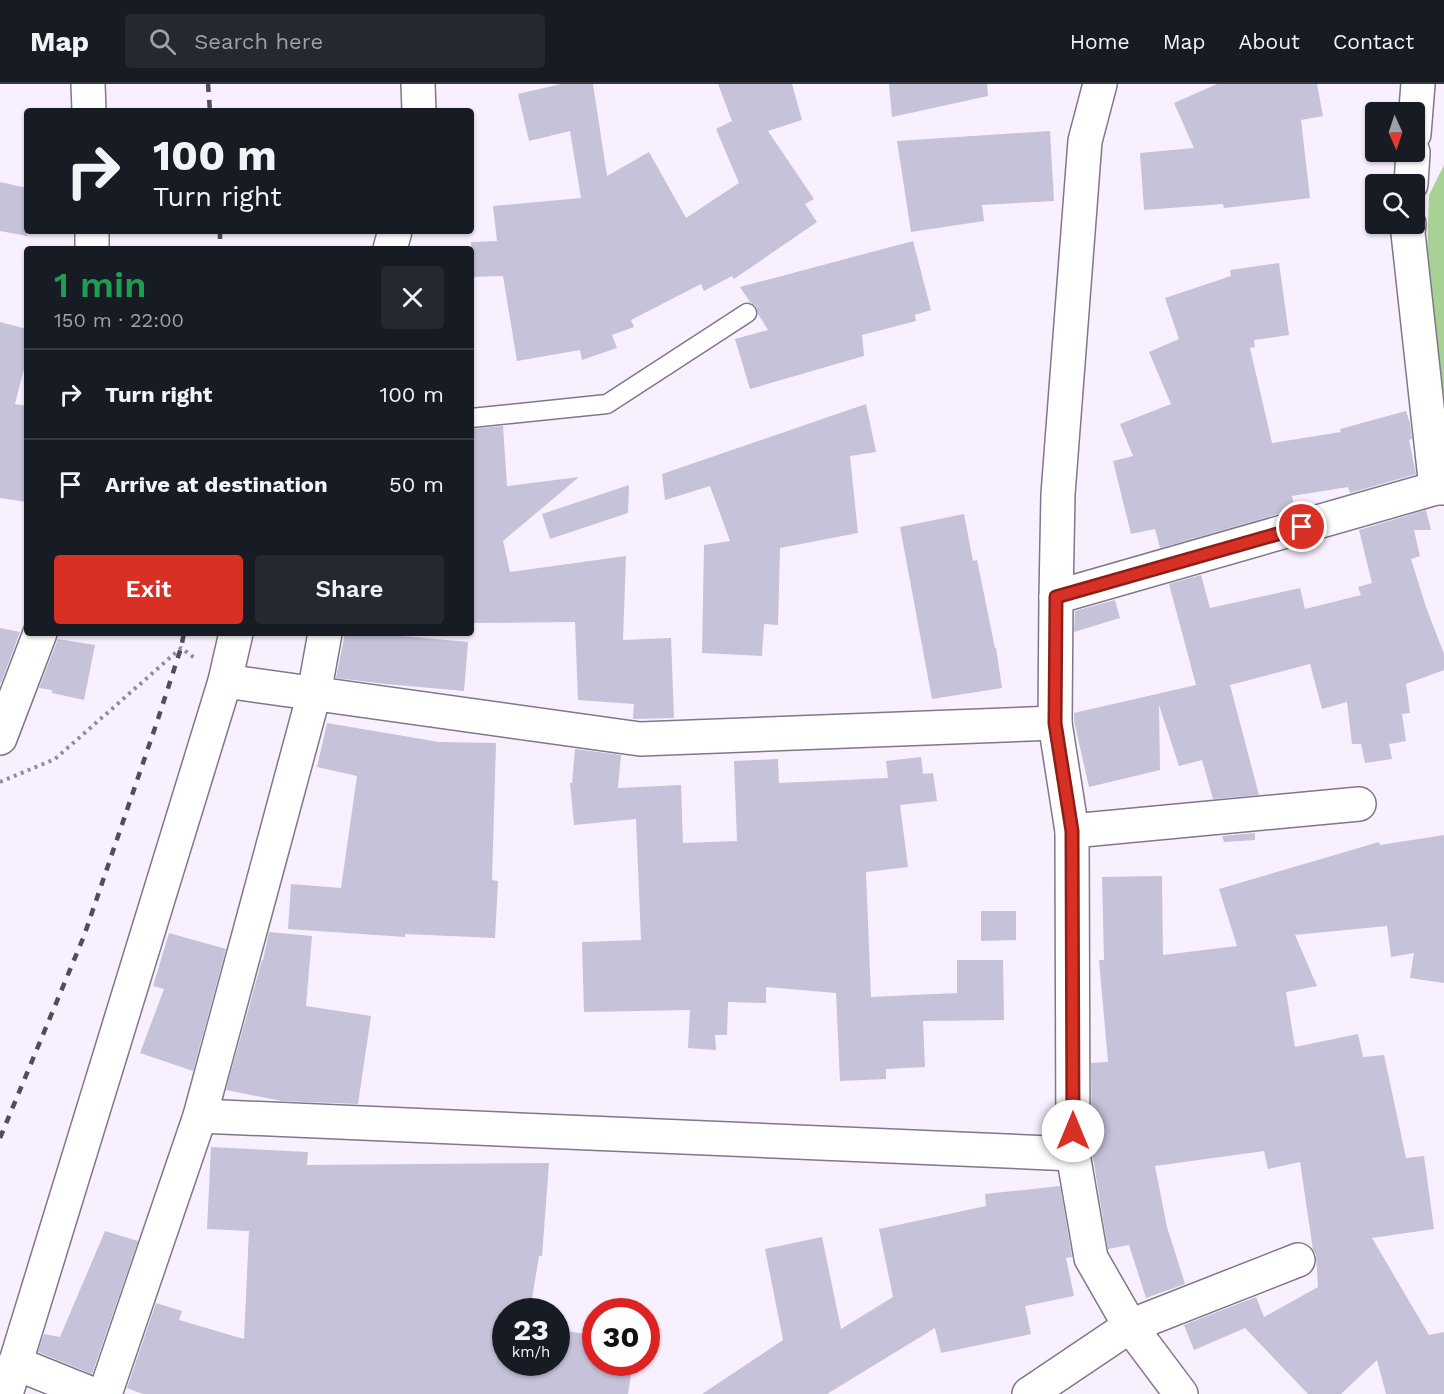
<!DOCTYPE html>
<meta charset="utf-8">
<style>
body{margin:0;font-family:"Work Sans",sans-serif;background:#242831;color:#f1f3f6;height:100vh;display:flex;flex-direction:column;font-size:22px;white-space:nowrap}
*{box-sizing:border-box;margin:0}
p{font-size:20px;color:#9ea1a6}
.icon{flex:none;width:33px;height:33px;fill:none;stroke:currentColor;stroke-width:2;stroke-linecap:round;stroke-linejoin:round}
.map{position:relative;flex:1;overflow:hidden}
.details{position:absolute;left:24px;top:162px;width:450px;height:390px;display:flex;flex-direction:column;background:#171b24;border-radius:6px;box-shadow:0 2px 4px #0004}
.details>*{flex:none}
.guide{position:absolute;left:24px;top:24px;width:450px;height:126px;border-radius:6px;box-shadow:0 2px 4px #0004;background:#171b24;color:#f1f3f6;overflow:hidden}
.needle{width:39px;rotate:177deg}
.tools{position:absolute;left:1365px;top:18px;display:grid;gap:12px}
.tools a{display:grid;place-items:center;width:60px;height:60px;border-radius:6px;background:#171b24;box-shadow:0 2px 4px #0004;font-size:30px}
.speed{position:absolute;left:492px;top:1214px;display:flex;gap:12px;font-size:30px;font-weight:700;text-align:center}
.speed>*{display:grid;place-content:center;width:78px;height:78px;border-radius:50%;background:#171b24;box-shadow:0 2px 4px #0004;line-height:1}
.speed small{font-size:15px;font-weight:400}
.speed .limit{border:9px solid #d22;background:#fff;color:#111}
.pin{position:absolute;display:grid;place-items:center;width:51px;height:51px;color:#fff;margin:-26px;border:3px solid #fff;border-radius:50%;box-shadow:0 2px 6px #0007}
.me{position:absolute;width:66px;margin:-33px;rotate:0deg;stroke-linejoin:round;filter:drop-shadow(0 0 4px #0008)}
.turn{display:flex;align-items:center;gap:21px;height:126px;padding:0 30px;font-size:27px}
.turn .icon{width:78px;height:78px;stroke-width:2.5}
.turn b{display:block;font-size:42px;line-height:51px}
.round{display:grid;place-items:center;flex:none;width:63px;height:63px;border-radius:6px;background:#242831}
.headline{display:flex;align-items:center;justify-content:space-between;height:102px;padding:0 30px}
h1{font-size:36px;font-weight:600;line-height:45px;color:#1e9e55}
.button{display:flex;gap:12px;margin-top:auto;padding:12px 30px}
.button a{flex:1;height:69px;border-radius:6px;background:#d93025;color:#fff;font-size:24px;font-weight:600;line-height:69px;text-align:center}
.button a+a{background:#242831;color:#f1f3f6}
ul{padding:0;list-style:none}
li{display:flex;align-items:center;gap:18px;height:90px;padding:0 30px;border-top:2px solid #363941}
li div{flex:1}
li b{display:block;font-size:22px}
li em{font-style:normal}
header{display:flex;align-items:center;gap:36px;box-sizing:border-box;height:84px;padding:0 30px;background:#171b24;border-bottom:2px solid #363941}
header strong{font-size:28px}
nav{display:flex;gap:33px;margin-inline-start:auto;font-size:21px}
.search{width:420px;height:54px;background:#242831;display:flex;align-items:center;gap:15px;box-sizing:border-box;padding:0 21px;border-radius:6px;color:#9ea1a6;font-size:22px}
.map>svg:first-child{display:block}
</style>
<header>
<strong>Map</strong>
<div class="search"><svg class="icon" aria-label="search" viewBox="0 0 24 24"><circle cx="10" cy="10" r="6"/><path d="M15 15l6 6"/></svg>Search here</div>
<nav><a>Home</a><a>Map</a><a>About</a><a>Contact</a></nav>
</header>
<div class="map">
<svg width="1444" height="1310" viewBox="0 0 1444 1310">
<rect width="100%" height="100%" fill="#f8f0fe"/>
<polygon fill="#a8d196" points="1444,81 1444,336 1425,229 1429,111"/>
<g fill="#c5c2d9">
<polygon points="561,0 593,0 607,92 649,68 686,134 739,99 716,45 732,37 718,0 792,0 802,36 768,47 814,115 805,120 817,138 734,195 732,192 704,207 701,200 631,236 634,243 612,251 617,264 582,276 580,266 517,277 503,192 471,193 471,158 497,157 493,122 581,114 570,47 529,57 518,10"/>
<polygon points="889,0 987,0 988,12 892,33"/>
<polygon points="1217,0 1317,0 1323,32 1301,36 1310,114 1224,124 1223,120 1144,126 1140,69 1194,64 1174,19"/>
<polygon points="1050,47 1054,117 982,121 984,137 911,148 897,57"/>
<polygon points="0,98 27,104 27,152 0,147"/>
<polygon points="913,157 931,226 915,231 916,237 862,251 864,272 750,305 735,255 768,246 758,230 756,222 750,218 740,203"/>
<polygon points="1279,179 1289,251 1254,256 1255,263 1250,264 1272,359 1341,348 1340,345 1406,327 1410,339 1412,355 1409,356 1416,390 1350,409 1348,403 1292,412 1295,425 1160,464 1155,445 1131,450 1113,377 1133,372 1120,340 1171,320 1149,268 1179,255 1165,214 1231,192 1230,186"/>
<polygon points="0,238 27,245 27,273 15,320 27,322 27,418 0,414"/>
<polygon points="866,320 876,368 850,372 858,449 780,464 778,541 764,540 762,572 702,569 704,461 730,457 710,402 665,416 662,390"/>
<polygon points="503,342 507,402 579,393 503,457 510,488 626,472 623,556 671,554 674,634 633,635 634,620 578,616 575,538 471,539 471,345"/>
<polygon points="629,401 628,429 550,455 542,430"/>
<polygon points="1426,426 1431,446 1414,446 1420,472 1411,475 1426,523 1444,570 1444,586 1406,600 1410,629 1402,630 1406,657 1389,660 1392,675 1365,679 1361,660 1352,660 1347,618 1322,625 1310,580 1230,601 1259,711 1213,715 1202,676 1179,682 1159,621 1160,686 1089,703 1074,637 1074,629 1196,601 1169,500 1201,491 1210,524 1300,504 1305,525 1361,511 1358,503 1372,499 1359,446"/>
<polygon points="964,430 973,477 977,476 995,564 996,564 1002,604 932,615 900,443"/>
<polygon points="1115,516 1120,534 1074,548 1075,527"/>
<polygon points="0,544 20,548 1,599 0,599"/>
<polygon points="345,549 369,549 468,558 464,607 386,600 336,594"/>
<polygon points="58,555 95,561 84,616 52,609 52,606 39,604"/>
<polygon points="327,639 439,658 496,659 492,796 498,797 495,854 405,850 405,853 288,845 291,800 341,804 357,692 317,683"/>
<polygon points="575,665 621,671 618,704 681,701 683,759 737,757 734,677 778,675 779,699 888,694 886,677 921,673 923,690 933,689 937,717 900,721 908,783 866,788 871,913 957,909 957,876 1003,876 1004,936 923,937 925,983 886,985 886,995 840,997 836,909 766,903 766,919 728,918 727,951 715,951 716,966 688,964 690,926 584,928 582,858 641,856 636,735 574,741 570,699 572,699"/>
<polygon points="1255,749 1255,756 1224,758 1222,752"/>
<polygon points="1444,751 1444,899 1410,894 1414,869 1391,873 1387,842 1295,851 1317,902 1286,908 1295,963 1358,950 1363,973 1384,971 1406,1074 1424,1072 1434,1145 1372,1154 1429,1251 1444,1248 1444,1310 1386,1310 1377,1276 1341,1310 1308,1310 1245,1244 1194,1266 1184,1241 1256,1213 1264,1233 1318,1203 1316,1170 1313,1166 1300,1078 1268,1085 1264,1067 1155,1082 1167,1143 1185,1200 1146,1214 1129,1161 1108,1165 1092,1068 1091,979 1108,978 1099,876 1104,876 1102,793 1162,792 1163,871 1237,862 1219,805 1379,758 1380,761"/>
<polygon points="981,827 1016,827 1016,856 981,857"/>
<polygon points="269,848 312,852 306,922 371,932 358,1020 282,1017 226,1006 262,876 263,876"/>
<polygon points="169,849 226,865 193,987 140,969 164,905 153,902"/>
<polygon points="211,1063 308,1068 307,1081 549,1079 542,1172 539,1172 530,1227 506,1227 506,1278 556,1278 556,1245 596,1252 596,1278 633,1278 628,1310 143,1310 127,1304 156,1219 182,1227 179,1236 244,1255 249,1147 207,1145"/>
<polygon points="1060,1102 1072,1173 1066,1174 1074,1212 1025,1222 1031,1250 941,1269 935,1244 827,1310 702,1310 783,1256 765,1165 822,1153 841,1245 893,1213 879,1145 986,1122 985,1110"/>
<polygon points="105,1147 138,1157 92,1290 38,1268 44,1250 60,1253"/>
</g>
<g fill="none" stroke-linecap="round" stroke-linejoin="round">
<defs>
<polyline id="service" points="471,334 607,320 747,229"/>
<g id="minor">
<polyline points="88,0 89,27"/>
<polyline points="418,0 419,27"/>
<polyline points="1100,0 1085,57 1058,410 1056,513 1055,639 1072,747 1073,1070 1091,1174 1130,1242 1181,1310"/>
<polyline points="1414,50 1418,0"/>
<polyline points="1411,100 1413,68"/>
<polyline points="1409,140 1408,149 1436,404"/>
<polyline points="92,147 92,165"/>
<polyline points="390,165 395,147"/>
<polyline points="1056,513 1436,404 1444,404"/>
<polyline points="225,597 640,655 1055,639"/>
<polyline points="0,654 40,549"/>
<polyline points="1072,747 1359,720"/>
<polyline points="200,1032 1073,1070"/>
<polyline points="15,1279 92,1310"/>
<polyline points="6,1310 225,597 236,549"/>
<polyline points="105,1310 200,1032 314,610 325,549"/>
<polyline points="1029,1310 1130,1242 1298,1176"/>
</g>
</defs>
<use href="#service" stroke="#81768a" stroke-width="21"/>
<use href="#minor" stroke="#81768a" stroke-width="36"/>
<polyline stroke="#938d98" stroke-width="4" stroke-dasharray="3 4.5" stroke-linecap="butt" points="0,698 55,675 181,564 196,575"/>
<use href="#service" stroke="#fff" stroke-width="18"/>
<use href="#minor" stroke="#fff" stroke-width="33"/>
<g stroke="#524d57" stroke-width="4.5" stroke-dasharray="8 8" stroke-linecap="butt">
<polyline points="208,0 210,27"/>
<polyline points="220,147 220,165"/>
<polyline points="0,1054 84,852 157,638 181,564 184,549"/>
</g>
</g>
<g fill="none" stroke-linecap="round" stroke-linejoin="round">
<defs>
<polyline id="route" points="1073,1047 1072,747 1055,639 1056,513 1302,443"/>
</defs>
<use href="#route" stroke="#8d1f18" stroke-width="15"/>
<use href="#route" stroke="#d93025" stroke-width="10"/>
</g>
</svg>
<div class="tools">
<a><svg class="needle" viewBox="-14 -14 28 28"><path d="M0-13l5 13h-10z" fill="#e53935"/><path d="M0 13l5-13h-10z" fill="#9ea1a6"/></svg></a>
<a><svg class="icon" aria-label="search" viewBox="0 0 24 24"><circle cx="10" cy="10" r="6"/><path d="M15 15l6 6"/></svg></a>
</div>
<div class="speed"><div>23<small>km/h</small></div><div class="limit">30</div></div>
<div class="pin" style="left:1302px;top:443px;background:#d93025"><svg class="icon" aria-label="arrive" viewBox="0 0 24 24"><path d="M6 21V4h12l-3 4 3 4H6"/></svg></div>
<svg class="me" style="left:1073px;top:1047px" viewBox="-20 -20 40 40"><circle r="19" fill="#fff"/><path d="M0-13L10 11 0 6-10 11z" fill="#d93025"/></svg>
<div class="guide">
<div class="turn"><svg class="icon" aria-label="right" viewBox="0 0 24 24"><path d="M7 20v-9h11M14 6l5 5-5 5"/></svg><div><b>100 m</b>Turn right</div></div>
</div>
<section class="details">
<div class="headline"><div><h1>1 min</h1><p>150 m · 22:00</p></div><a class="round"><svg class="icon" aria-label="close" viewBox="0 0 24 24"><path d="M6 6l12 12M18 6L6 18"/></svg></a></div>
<ul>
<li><svg class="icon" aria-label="right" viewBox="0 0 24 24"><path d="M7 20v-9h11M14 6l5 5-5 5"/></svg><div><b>Turn right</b></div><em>100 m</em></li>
<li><svg class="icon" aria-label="arrive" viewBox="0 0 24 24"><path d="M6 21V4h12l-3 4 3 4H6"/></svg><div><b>Arrive at destination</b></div><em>50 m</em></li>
</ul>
<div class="button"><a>Exit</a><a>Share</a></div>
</section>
</div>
